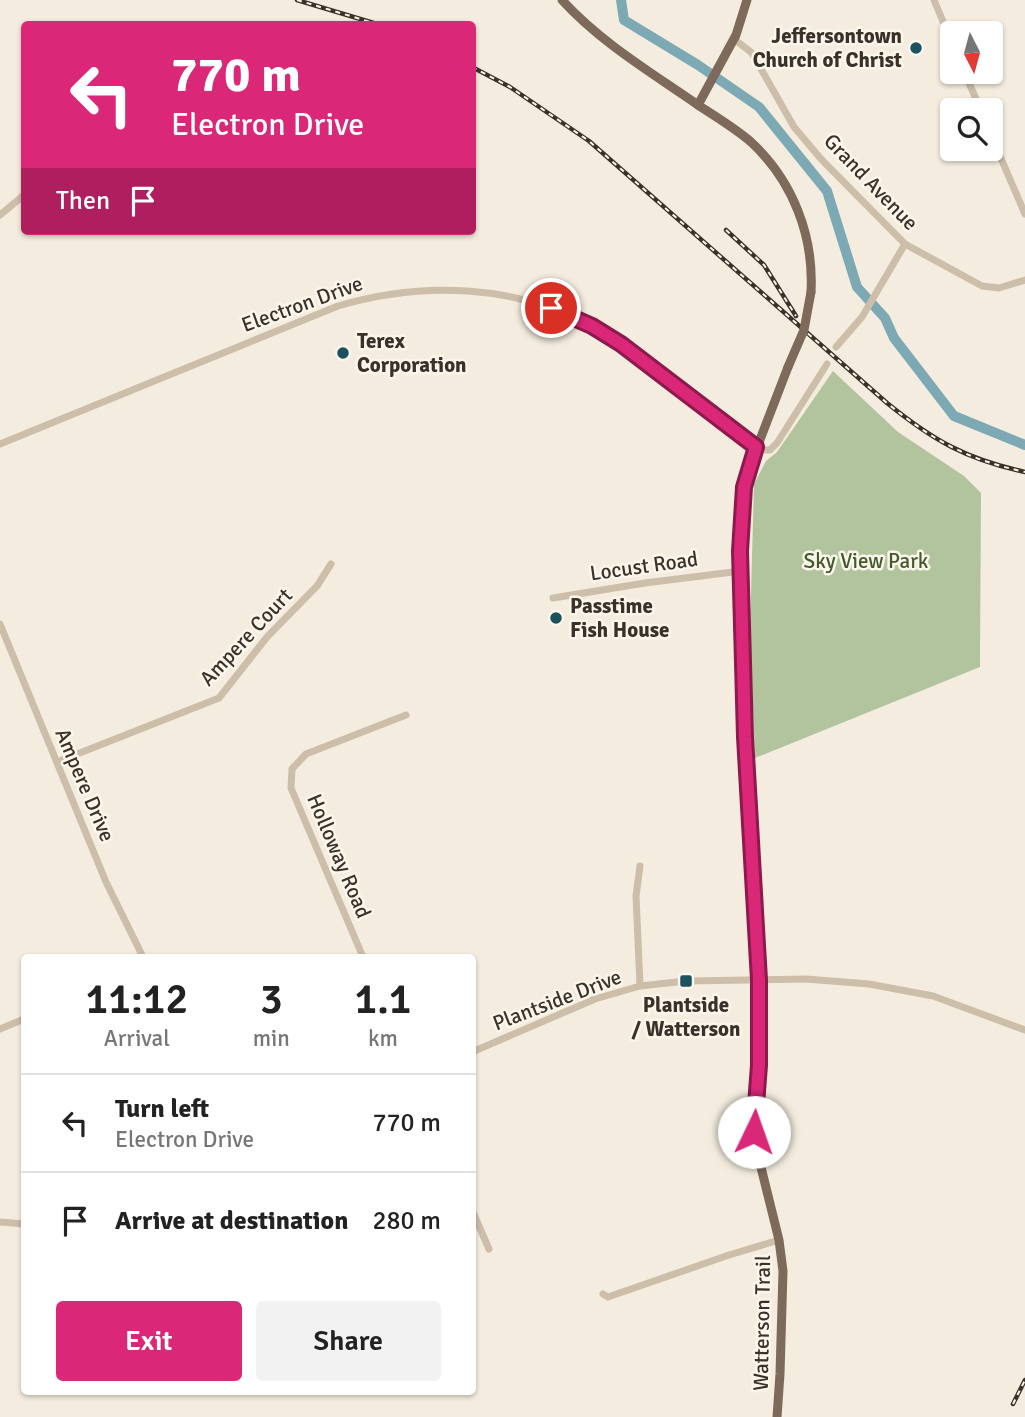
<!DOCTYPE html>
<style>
body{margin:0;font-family:Signika,sans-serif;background:#f2f2f2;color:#222;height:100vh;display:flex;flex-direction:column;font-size:26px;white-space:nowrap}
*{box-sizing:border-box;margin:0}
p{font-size:23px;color:#767676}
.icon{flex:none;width:38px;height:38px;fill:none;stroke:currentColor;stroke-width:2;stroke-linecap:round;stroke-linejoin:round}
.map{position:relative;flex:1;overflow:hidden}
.sheet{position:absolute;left:21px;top:954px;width:455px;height:441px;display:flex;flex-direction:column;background:#fff;border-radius:7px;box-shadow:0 2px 5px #0004}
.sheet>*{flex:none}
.banner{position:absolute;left:21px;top:21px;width:455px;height:214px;border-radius:7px;box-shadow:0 2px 5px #0004;background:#db2777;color:#fff;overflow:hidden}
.needle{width:46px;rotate:174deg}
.fabs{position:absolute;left:940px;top:21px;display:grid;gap:14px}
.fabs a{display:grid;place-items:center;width:63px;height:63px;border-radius:7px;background:#fff;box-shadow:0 2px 5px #0004;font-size:35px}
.pin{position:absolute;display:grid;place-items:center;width:60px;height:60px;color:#fff;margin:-30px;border:4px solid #fff;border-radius:50%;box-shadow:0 2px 7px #0007}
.me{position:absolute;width:77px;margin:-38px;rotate:3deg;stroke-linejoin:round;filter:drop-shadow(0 0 5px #0008)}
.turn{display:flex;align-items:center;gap:24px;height:147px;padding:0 35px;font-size:32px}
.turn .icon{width:91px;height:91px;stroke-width:2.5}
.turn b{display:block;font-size:49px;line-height:60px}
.then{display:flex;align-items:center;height:66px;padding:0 35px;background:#0003;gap:14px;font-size:26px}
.eta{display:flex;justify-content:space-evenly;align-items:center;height:119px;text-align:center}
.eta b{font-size:42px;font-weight:600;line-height:49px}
.primary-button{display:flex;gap:14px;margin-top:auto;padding:14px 35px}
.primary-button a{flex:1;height:80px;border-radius:7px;background:#db2777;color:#fff;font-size:28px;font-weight:600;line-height:80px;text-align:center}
.primary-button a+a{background:#f2f2f2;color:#222}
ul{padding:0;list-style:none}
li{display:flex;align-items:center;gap:21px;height:98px;padding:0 35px;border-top:2px solid #e0e0e0}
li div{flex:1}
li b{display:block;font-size:26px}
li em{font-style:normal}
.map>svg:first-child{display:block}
</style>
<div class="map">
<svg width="1025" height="1417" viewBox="0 0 1025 1417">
<rect width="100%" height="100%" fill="#f4eddf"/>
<polygon fill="#b2c49d" points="833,371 898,432 964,476 981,493 980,667 755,758 750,630 754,484 766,461 777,452"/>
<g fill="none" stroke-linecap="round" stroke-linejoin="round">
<polyline stroke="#7ca9b3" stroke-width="10" points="621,0 624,20 698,65 759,107 827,191 857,287 885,318 894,338 954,416 1025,445"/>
<g stroke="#cdbea9" stroke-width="7">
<polyline points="934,0 952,43"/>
<polyline points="734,39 752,53 794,127 821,159 905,244 982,286 999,288 1025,280"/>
<polyline points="964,72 981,110"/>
<polyline points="990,133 1025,214"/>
<polyline points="0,215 24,195"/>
<polyline points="836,347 862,317 905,244"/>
<path d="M0 444 338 306C422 281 515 284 593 327 647 356 696 399 743 439L765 450H770L777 443 827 364"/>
<polyline points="553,598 645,583 741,571"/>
<polyline points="0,624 106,882 143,957"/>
<polyline points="57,762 219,698 267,637 317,586 331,564"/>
<polyline points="640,866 636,896 640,986"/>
<polyline points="363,957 291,788 292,769 306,754 406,715"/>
<polyline points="0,1029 24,1019"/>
<polyline points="472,1052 595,999 640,986 686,981 806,979 869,984 933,996 1025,1030"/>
<polyline points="472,1210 489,1249"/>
<polyline points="0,1222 24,1224"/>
<polyline points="603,1294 608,1297 729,1255 779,1240"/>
</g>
<g stroke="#7d6a5a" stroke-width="9">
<path d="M562 0C600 42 652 73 698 105 716 117 735 128 751 142 793 181 814 236 811 292"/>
<polyline points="698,105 736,35 747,0"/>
<polyline points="777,1417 780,1374 783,1271 779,1240 754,1139 753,1121 759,1065 759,980 745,737 741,551 746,476 788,367"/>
</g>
<defs>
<g id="rail">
<polyline points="297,0 377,24"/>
<path d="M472 67 510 87 589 141 887 403C934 441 966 459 1025 472"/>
<polyline points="726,230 764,265 796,316"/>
<polyline points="1013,1404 1025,1380"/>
</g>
</defs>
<use href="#rail" stroke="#3a3129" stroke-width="4.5"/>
<use href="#rail" stroke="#fbf6eb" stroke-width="2" stroke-dasharray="5" stroke-linecap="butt"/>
<polyline stroke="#7d6a5a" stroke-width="9" points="788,367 804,330 811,292"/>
</g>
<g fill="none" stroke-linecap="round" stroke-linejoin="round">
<defs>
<polyline id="route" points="551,308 592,326 621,344 756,447 744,487 740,551 745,737 759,980 759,1065 754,1132"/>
</defs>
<use href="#route" stroke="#8e194d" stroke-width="18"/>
<use href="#route" stroke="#db2777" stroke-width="12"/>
</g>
<g fill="#1c515e" stroke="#fbf6eb" stroke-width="2.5">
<circle cx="916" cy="48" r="7"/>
<circle cx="343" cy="353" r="7"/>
<circle cx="556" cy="618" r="7"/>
<rect x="679" y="974" width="14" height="14" rx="3.5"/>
</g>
<g text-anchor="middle" stroke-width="5" stroke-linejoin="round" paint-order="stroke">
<g font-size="21" font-weight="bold" fill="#3a3129" stroke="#fbf6eb" text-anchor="start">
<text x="902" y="43" text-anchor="end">Jeffersontown<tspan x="902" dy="24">Church of Christ</tspan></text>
<text x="357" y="348">Terex<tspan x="357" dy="24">Corporation</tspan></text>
<text x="570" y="613">Passtime<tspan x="570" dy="24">Fish House</tspan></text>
<text x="686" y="1012" text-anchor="middle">Plantside<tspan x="686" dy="24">/ Watterson</tspan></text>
</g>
<g font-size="21" fill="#3a3129" stroke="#fbf6eb">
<text transform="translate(871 182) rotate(46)" y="7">Grand Avenue</text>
<text transform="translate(302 304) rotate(-20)" y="7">Electron Drive</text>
<text transform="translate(644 566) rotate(-8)" y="7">Locust Road</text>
<text transform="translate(246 637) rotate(-47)" y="7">Ampere Court</text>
<text transform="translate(85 785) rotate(67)" y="7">Ampere Drive</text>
<text transform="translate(339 856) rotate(67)" y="7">Holloway Road</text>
<text transform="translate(557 1000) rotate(-21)" y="7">Plantside Drive</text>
<text transform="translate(762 1323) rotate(-89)" y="7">Watterson Trail</text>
</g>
<g font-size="21" fill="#435a2c" stroke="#fbf6eb">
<text x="866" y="568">Sky View Park</text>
</g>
</g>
</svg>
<div class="fabs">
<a><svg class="needle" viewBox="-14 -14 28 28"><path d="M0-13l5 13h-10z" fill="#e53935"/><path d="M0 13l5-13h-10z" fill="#767676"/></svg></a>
<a><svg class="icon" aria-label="search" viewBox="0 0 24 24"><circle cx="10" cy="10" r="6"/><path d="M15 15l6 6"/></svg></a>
</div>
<div class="pin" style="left:551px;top:308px;background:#d93025"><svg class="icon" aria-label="arrive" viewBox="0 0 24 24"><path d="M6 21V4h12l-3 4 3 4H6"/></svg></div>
<svg class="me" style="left:754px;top:1132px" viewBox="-20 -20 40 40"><circle r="19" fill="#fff"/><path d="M0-13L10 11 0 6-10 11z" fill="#db2777"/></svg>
<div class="banner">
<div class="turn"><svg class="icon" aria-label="left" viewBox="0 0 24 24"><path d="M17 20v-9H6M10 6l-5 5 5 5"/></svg><div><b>770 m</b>Electron Drive</div></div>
<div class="then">Then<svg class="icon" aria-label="arrive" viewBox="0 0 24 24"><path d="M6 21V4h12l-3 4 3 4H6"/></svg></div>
</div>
<section class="sheet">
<div class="eta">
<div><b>11:12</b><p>Arrival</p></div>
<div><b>3</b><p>min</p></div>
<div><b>1.1</b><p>km</p></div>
</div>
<ul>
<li><svg class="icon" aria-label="left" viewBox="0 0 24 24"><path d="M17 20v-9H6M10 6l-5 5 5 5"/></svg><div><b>Turn left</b><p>Electron Drive</p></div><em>770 m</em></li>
<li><svg class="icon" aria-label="arrive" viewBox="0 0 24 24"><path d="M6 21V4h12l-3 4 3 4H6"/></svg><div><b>Arrive at destination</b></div><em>280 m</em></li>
</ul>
<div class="primary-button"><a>Exit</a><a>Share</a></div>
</section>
</div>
